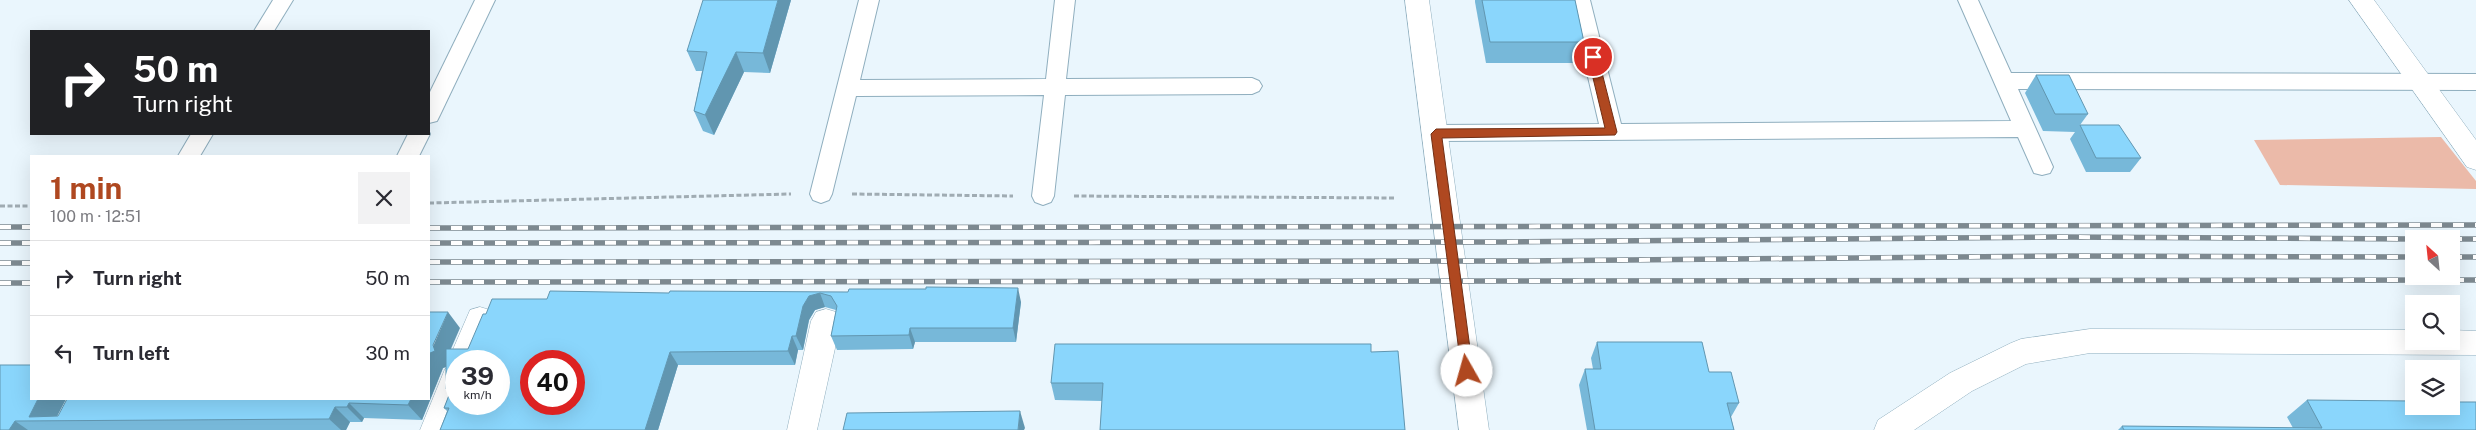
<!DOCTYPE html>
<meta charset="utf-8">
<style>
body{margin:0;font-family:"Public Sans",sans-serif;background:#f2f2f3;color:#2b2b33;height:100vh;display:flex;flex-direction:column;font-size:19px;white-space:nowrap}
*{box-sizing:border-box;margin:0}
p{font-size:16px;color:#7c7c81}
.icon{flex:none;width:28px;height:28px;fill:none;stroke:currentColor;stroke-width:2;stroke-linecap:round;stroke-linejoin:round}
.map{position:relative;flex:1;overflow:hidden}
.details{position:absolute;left:30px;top:155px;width:400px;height:245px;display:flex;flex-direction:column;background:#fff;border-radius:0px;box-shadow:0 5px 20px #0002}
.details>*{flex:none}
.banner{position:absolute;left:30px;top:30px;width:400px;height:105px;border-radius:0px;box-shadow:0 5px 20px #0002;background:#202124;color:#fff;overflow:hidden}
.needle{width:32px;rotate:333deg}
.tools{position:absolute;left:2405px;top:230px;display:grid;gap:10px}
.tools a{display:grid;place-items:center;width:55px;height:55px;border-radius:0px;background:#fff;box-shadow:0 5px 20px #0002;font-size:25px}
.speed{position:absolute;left:445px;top:350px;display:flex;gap:10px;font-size:25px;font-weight:700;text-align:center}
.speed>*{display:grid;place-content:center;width:65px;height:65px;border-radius:50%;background:#fff;box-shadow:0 5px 20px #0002;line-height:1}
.speed small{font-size:12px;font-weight:400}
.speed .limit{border:8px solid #d22;background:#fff;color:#111}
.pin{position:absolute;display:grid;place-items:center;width:42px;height:42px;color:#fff;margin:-21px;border:2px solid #fff;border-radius:50%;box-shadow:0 1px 5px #0007}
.me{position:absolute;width:55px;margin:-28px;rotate:353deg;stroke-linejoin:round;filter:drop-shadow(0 0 4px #0008)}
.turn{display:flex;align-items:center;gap:18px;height:105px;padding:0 20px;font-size:22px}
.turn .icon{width:65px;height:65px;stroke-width:2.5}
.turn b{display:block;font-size:35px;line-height:42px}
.round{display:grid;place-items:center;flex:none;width:52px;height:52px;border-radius:0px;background:#f2f2f3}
.overview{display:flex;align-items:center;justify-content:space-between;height:85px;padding:0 20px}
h1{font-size:30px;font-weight:700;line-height:38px;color:#af4820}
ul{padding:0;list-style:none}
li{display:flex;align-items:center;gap:15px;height:75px;padding:0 20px;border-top:1px solid #e1e1e2}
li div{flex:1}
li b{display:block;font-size:19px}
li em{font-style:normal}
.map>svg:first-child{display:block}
</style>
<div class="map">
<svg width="2476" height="430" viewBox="0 0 2476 430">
<rect width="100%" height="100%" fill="#eaf6fd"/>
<polygon fill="#ebbaa9" points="2441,137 2476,181 2476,189 2280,185 2254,140"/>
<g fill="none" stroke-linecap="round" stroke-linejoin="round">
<defs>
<g id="service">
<polygon points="273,0 293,0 274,31 254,31"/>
<polygon points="475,0 495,0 440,115 437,121 429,123 429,94"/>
<polygon points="859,0 879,0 860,80 1046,79 1055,0 1075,0 1066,79 1252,78 1259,81 1262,86 1259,91 1252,94 1065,95 1054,196 1051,202 1043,205 1035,202 1032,196 1044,95 856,96 832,194 829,200 821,203 813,200 810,194"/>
<polygon points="1570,0 1590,0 1621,124 2011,121 1958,0 1978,0 2011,73 2476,74 2476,90 2018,89 2053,167 2050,173 2042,175 2034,173 2018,137 1436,141 1428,139 1425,133 1428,127 1436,125 1599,124"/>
<polygon points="429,132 430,134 419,156 397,156 408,134"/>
<polygon points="191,134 213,134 200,156 178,156"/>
</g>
<g id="minor">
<polygon points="2349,0 2374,0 2476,140 2476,170 2467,167"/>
<polygon points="480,307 490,310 495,319 478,361 456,361 456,404 461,404 450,430 420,430 445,369 451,367 448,361 470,310"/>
<polygon points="826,309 836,312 841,321 817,430 787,430 811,321 816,312"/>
</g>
<g id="tertiary">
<polygon points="1405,0 1429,0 1489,430 1459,430"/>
<polygon points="2090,329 2414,330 2414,341 2451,341 2451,330 2476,331 2476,355 2090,353 2026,364 1972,391 1914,430 1874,430 1878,420 1950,373 2011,343 2021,339"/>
</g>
</defs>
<use href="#service" stroke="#8faebe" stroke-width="2"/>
<use href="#minor" stroke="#8faebe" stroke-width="1"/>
<use href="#tertiary" stroke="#8faebe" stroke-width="1"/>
<g stroke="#a0acb3" stroke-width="3" stroke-dasharray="5 2.5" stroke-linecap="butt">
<polyline points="852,194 1013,196"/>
<polyline points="1074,196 1396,198"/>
<polyline points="429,203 791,194"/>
<polyline points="0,206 31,206"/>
</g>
<use href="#service" fill="#fff" fill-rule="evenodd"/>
<use href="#minor" fill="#fff" fill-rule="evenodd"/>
<use href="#tertiary" fill="#fff" fill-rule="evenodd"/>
<defs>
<g id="rail">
<polyline points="0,227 31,227"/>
<polyline points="429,228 2476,225"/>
<polyline points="2451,239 2476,239"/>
<polyline points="0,243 31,243"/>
<polyline points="429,243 1502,242 2057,237 2414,239"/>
<polyline points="2451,257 2476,257"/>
<polyline points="429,262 1514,261 2072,256 2414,257"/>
<polyline points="0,263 31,263"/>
<polyline points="429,282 2476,280"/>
<polyline points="0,283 31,283"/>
</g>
</defs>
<use href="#rail" stroke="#7d8990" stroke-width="5.5"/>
<use href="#rail" stroke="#fff" stroke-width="4" stroke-dasharray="11" stroke-linecap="butt"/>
</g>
<g fill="#77b8d9">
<polygon points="791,0 770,73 744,72 714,135 703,131 694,111 702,71 696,71 687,51"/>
<polygon points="1475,0 1575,0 1584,42 1578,63 1486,63 1475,2"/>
<polygon points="2036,75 2088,114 2080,125 2141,158 2130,172 2086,172 2070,139 2075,132 2043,131 2025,93"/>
<polygon points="848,292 1021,302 1016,342 915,342 913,349 837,350 831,336 836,310 825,307 815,310 809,320 803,350 798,350 795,365 678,365 658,430 440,430 447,411 444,408 450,393 446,389 446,367 443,368 422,420 364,418 362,422 350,422 346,430 0,430 31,399 66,399 57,416 429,399 460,328 451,349 468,349 486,314 547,299 669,293"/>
<polygon points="1597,342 1709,372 1739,403 1731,417 1734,430 1587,430 1579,385 1585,369 1593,369 1591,358"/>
<polygon points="1371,344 1102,401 1055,400 1051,383"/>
<polygon points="2307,400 2476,430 2118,430 2122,426 2293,428 2287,417"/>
</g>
<g fill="#6196b0">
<polygon points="778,0 791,0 770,73 763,53"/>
<polygon points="736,52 744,72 714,135 705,115"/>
<polygon points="1018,288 1021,302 1016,342 1013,328"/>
<polygon points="820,293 825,307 815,310 809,320 803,350 796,336 803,306 809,296"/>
<polygon points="448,312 460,328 446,360 448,366 443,368 422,420 408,405 411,399 429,399 429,356"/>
<polygon points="910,328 915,342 913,349 909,335"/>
<polygon points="792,336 798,350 795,365 788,351"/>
<polygon points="670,352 678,365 658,430 645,430"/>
<polygon points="38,399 66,399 55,420 29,417"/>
<polygon points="349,403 364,418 362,422 347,407"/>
<polygon points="335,407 350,422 346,430 341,430 329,419"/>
<polygon points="1020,411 1025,428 1024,430 1018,430"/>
<polygon points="15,421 28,430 9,430"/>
</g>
<g fill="#8ad6fc" stroke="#6196b0" fill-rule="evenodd">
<polygon points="703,0 778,0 763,53 736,52 705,115 694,111 707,52 687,51"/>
<polygon points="1482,0 1575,0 1584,42 1490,42"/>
<polygon points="2036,75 2069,75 2088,114 2055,114"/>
<polygon points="2080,125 2119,125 2141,158 2096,158"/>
<path d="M926 287 1018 288 1013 328H910L909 335 831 336 837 306 831 296 820 293 809 296 803 306 796 336H792L788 351 670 352 645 430H440L449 408H444L451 390 446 389V349H468L483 314H486L492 299H547L550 291 669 293 670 291 848 292 849 289H926ZM456 361H499V404H456ZM531 361H574V404H531Z"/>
<polygon points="429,312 448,312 433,345 435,351 430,353 429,356"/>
<polygon points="1597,342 1702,342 1709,372 1731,372 1739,403 1727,403 1734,430 1595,430 1585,369 1601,369"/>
<polygon points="1055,344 1371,344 1371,352 1398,351 1405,430 1100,430 1103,383 1051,383"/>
<polygon points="0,365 31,365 31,399 38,399 29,417 58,416 67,399 411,399 408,405 349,403 347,407 335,407 329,419 15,421 9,430 0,430"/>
<polygon points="2307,400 2414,401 2414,406 2451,406 2451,402 2476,402 2476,430 2124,430 2122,426 2322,428"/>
<polygon points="1020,411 1018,430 843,430 847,413"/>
</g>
<polygon fill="#af4820" stroke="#722f15" points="1593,53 1598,57 1617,132 1615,135 1442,138 1473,371 1471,375 1462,375 1431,134 1436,129 1605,128 1588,57"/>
</svg>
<div class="tools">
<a><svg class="needle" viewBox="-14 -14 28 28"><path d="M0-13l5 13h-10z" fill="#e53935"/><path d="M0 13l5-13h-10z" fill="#7c7c81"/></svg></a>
<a><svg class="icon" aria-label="search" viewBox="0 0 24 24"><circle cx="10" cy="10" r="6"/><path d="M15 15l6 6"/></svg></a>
<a><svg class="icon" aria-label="layers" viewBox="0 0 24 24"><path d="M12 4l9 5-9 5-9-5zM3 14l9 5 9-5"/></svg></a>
</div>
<div class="speed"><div>39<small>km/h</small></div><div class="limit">40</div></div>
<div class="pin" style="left:1593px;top:57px;background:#d93025"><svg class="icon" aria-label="arrive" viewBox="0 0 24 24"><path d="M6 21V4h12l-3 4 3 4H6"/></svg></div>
<svg class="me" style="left:1467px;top:371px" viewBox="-20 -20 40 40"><circle r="19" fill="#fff"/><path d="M0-13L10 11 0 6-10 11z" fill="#af4820"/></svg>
<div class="banner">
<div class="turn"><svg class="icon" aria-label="right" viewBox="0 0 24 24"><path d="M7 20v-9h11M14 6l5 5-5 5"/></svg><div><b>50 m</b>Turn right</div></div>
</div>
<section class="details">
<div class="overview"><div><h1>1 min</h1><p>100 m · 12:51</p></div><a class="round"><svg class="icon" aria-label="close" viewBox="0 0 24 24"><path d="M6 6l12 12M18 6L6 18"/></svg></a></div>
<ul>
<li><svg class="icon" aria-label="right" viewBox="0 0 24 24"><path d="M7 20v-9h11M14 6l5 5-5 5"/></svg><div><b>Turn right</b></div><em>50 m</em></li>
<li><svg class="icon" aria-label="left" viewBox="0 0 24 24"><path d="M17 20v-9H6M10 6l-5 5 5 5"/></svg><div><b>Turn left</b></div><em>30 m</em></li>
</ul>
</section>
</div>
